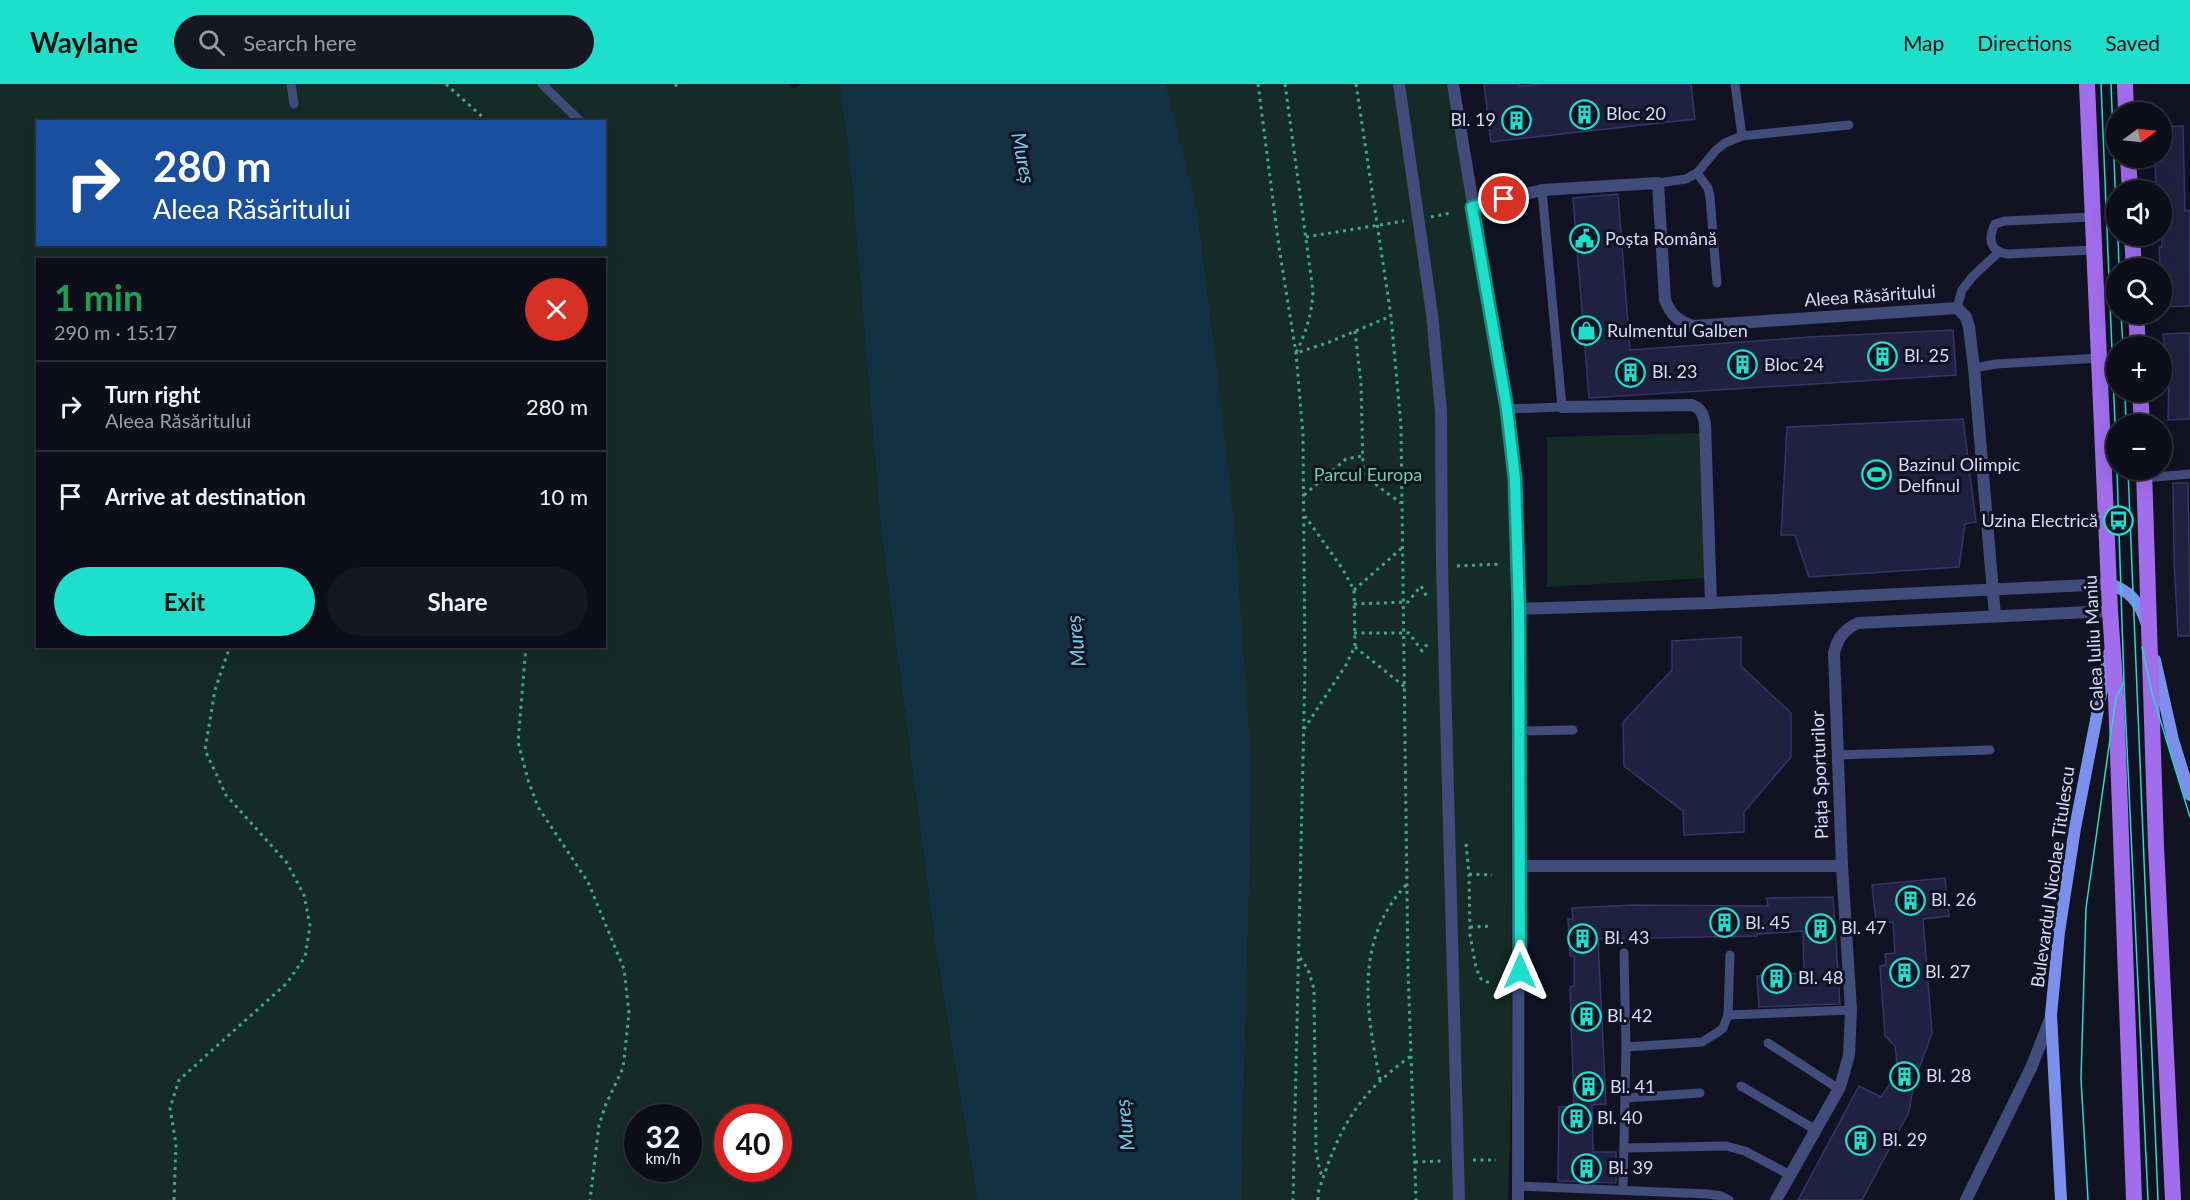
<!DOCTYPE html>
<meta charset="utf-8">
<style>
body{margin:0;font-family:Lato,sans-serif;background:#161723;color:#f1f3f6;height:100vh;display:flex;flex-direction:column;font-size:22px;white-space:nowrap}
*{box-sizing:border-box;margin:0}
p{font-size:20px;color:#9a9ca2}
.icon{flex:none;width:33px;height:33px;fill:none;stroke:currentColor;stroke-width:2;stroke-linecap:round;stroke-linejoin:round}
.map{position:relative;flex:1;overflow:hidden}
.details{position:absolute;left:36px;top:174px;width:570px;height:390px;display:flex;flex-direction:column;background:#0d0e1a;border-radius:0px;box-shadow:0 6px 24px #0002,0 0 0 2px #2d2e39}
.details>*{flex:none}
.top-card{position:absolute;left:36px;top:36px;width:570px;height:126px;border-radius:0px;box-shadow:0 6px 24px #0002,0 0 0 2px #2d2e39;background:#1a4fa0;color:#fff;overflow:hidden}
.needle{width:39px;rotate:75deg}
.fabs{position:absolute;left:2106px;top:18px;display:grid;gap:12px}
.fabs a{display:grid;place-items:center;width:66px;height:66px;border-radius:50%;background:#0d0e1a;box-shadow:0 6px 24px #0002,0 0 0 2px #2d2e39;font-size:30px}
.speed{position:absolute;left:624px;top:1020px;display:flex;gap:12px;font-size:30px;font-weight:700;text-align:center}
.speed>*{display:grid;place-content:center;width:78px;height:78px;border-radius:50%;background:#0d0e1a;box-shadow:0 6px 24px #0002,0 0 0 2px #2d2e39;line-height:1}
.speed small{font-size:15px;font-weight:400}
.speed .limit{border:9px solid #d22;background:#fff;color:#111}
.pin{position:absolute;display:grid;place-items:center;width:51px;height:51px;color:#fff;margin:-26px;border:3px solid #fff;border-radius:50%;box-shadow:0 2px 6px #0007}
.me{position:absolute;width:66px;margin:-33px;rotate:0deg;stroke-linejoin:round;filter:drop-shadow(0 0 4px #0008)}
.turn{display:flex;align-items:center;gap:21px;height:126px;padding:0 18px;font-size:27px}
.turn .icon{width:78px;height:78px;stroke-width:2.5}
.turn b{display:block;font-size:42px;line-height:51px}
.round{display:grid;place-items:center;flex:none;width:63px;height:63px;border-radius:32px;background:#161723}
.headline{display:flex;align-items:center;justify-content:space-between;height:102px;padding:0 18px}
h1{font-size:36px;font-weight:700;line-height:45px;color:#1e9e55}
.button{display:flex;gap:12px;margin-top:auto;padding:12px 18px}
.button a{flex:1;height:69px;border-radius:36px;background:#1edfca;color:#111;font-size:24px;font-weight:700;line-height:69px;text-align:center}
.button a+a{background:#161723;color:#f1f3f6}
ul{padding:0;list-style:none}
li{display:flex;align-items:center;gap:18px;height:90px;padding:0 18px;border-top:2px solid #2d2e39}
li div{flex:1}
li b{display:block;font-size:22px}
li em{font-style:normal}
header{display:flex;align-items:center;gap:36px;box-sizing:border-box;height:84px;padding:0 30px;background:#1edfca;color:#111}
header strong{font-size:28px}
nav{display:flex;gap:33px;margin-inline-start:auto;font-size:21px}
.search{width:420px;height:54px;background:#161723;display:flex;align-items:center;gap:15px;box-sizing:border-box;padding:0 21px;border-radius:33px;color:#9a9ca2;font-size:22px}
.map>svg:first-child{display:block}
</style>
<header>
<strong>Waylane</strong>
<div class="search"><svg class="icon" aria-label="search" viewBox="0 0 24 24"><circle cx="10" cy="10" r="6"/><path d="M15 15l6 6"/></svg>Search here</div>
<nav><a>Map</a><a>Directions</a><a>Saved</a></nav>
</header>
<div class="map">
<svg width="2190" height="1116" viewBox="0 0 2190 1116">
<rect width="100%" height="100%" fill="#111222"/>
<g fill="#152b26" fill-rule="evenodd">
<path d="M0 0H790L793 5 802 0H839L850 77 881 446 935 858 977 1116H0ZM38 38H604V160H38ZM38 176H604V562H38ZM638 1034H688V1084H638ZM728 1034H778V1084H728Z"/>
<polygon points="1166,0 1448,0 1503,348 1510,412 1512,985 1508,1116 1241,1116 1252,691 1214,262 1197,124"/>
<polygon points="1702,349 1706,494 1547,503 1547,353"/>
</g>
<polygon fill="#143043" points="839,0 1166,0 1197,124 1214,262 1235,446 1252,691 1241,1116 977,1116 935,858 881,446 850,77"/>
<g fill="#202041" stroke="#35356a" stroke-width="1.5">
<polygon points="1484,0 1519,0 1520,2 1544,0 1691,0 1695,35 1491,58"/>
<polygon points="2183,42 2185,127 2190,126 2190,222 2162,223 2162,184 2160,184 2159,163 2162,163 2162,106 2156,106 2155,74 2162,74 2162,43"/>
<polygon points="1618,110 1630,266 1810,253 1953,246 1956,291 1589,314 1573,114"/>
<polygon points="2190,249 2190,335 2168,336 2169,298 2163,250"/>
<polygon points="1963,335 1976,438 1965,440 1959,483 1809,493 1795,451 1781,451 1787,343"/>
<polygon points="2173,399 2188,399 2190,552 2178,552 2174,476"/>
<polygon points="1741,553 1741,582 1791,629 1791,673 1744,728 1744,748 1684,751 1683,727 1624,682 1623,638 1672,586 1672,557"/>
<polygon points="1945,794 1949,832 1923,835 1932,949 1914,998 1909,1028 1862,1116 1798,1116 1859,1002 1881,1013 1892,997 1897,980 1895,962 1885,952 1880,882 1886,881 1885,870 1895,869 1893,838 1876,839 1872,801"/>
<polygon points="1833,813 1840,920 1759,923 1757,892 1804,889 1803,847 1757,850 1757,852 1598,855 1606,1020 1592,1021 1593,1068 1616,1068 1616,1099 1558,1097 1559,1023 1574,1022 1570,903 1574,902 1574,872 1570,872 1568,835 1573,835 1572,824 1633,821 1768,822 1767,814"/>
</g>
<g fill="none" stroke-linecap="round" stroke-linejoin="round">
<g stroke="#3fa78a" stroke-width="3" stroke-dasharray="3 4.5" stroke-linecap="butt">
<polyline points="446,0 488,38"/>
<polyline points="675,0 679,5"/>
<polyline points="1258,0 1279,163 1296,269 1303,351 1305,586 1293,1116"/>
<path d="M1285 0 1313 207C1312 230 1306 248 1296 269L1327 259 1391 232"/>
<polyline points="1356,0 1391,232 1401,342 1408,885 1416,1116"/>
<polyline points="1431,133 1450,129"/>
<polyline points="1306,153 1404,137"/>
<path d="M1355 247 1361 299 1363 383C1369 399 1388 409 1401 419"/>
<polyline points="1304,411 1346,375 1362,372"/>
<polyline points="1457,482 1501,480"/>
<polyline points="1354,506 1403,463"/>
<polyline points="1354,520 1408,518 1421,502 1427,513"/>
<polyline points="1354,549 1409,549 1422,567 1428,559"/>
<polyline points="526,562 518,658 528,696 538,723 588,798 624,885 629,929 623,984 606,1020 599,1041 590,1116"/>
<polyline points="1355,563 1405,603"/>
<polyline points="1304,645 1346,581 1355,562 1354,506 1342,484 1305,432"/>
<polyline points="1466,760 1469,790 1470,851 1476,884 1481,895 1487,898 1492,898"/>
<polyline points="1469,790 1492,791"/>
<polyline points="1470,843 1492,842"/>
<polyline points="1300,874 1308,885 1314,905 1316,1067 1320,1087 1323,1093"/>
<path d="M1380 996C1366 927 1354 857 1406 801"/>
<polyline points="1473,1076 1496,1076"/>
<polyline points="1415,1078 1443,1077"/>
<polyline points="174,1116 176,1060 170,1024 179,996 287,899 305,873 310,842 304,811 287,779 226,711 205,666 215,606 230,562"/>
<path d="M1318 1116V1109C1339 1045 1355 1012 1411 972"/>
</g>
<g stroke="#424c7b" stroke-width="9">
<polyline points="291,0 294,20"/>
<polyline points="542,0 581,38"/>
<polyline points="1742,52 1849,41"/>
<polyline points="1697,89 1708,104 1710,113 1717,199"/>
<polyline points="1658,99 1686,95 1697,89 1716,66 1725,59 1742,52 1735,0"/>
<path d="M2093 133 2005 137 1995 140C1988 154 1989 167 2007 170L2095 166"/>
<polyline points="1957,224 1962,206 1973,192 1999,168"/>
<polyline points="1974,284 1996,280 2100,274"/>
<polyline points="1507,325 1562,323 1542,106"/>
<polyline points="2144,394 2190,390"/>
<polyline points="1519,647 1573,646"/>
<polyline points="1837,671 1990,666"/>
<polyline points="1624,869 1626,963"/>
<polyline points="1728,931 1851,926"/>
<polyline points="1768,959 1839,1005"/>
<polyline points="1741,1002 1816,1046"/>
<polyline points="1626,1014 1700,1009"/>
<polyline points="1625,1064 1726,1062 1745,1067 1790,1091"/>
<polyline points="1518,1102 1708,1110 1721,1112 1729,1116"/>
<polyline points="1623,1105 1626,963 1702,958 1718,948 1723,944 1728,931 1730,871"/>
</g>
<g stroke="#424c7b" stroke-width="12">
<polyline points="1399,0 1432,230 1441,328 1442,482 1459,1116"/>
<path d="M1562 323 1692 321C1702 325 1703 330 1705 340L1711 519"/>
</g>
<g stroke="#424c7b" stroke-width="12">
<path d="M1472 123 1542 106 1658 99 1665 216C1671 231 1678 237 1693 242L1957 224 1966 233 1969 243 1974 284 1995 532"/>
<polyline points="1519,525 1711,519 2109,500"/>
<path d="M1520 782H1842L1834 569C1838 553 1844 546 1858 539L2110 527"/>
<polyline points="1776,1116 1840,1003 1849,971 1851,926 1842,782"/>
</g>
<g stroke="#424c7b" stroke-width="12">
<polyline points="1453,0 1507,325 1515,395 1519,619 1518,1116"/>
<polyline points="1966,1116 2031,984 2051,933"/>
</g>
<g stroke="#7b90ed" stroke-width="12">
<path d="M2109 500C2129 506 2140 518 2146 538"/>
<polyline points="2155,576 2173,656 2190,711"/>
<polyline points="2061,1116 2051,931 2059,848 2075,744 2109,569"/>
</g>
<g stroke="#a16dec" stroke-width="16">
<polyline points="2087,0 2110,527 2116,613 2134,1116"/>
<polyline points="2125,0 2126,28"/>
<polyline points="2128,74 2130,106"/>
<polyline points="2132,152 2134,184"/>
<polyline points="2136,230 2138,262"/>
<polyline points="2140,308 2142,340"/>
<polyline points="2144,386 2156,762 2173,1116"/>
</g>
<g stroke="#1edfca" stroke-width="1.5">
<polyline points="2101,0 2116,363"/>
<polyline points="2111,0 2116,124"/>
<polyline points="2118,152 2119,184"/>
<polyline points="2121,230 2123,262"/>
<polyline points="2125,308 2126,340"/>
<polyline points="2117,386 2124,599 2148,1116"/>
<polyline points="2128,386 2158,1116"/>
<polyline points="2142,563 2152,609 2190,733"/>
<polyline points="2088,1116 2081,995 2086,824 2116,613 2124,599"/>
</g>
</g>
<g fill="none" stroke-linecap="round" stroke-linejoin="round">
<defs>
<polyline id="route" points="1504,115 1472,123 1507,325 1515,395 1519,525 1520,887"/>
</defs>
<use href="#route" stroke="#149183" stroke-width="15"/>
<use href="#route" stroke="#1edfca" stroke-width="10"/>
</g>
<defs>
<symbol id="building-ring" viewBox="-11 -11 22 22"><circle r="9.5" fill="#111222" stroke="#1edfca" stroke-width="1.5"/><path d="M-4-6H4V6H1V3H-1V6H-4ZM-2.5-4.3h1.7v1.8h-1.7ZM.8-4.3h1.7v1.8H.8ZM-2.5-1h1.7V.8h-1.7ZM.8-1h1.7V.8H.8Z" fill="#1edfca"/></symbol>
<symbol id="civic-ring" viewBox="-11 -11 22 22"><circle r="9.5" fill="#111222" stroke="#1edfca" stroke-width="1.5"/><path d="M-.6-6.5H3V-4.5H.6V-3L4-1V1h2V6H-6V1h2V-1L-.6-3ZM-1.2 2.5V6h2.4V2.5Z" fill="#1edfca"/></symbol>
<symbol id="shop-ring" viewBox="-11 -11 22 22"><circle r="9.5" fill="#111222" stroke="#1edfca" stroke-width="1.5"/><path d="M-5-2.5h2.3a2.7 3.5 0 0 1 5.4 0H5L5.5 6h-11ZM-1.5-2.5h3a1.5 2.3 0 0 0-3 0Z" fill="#1edfca"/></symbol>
<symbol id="stadium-ring" viewBox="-11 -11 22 22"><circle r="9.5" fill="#111222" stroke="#1edfca" stroke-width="1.5"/><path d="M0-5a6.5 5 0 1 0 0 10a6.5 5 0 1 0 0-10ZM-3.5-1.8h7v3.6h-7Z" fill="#1edfca"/></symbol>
<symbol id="bus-ring" viewBox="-11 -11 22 22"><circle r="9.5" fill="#111222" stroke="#1edfca" stroke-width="1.5"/><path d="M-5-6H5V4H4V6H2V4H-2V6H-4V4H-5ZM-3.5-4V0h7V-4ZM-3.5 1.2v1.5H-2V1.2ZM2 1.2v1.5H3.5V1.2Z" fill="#1edfca"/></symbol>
</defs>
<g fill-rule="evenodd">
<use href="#building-ring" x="1568" y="14" width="33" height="33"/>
<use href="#building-ring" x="1500" y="20" width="33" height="33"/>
<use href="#civic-ring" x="1568" y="138" width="33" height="33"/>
<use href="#shop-ring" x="1570" y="230" width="33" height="33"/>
<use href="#building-ring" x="1866" y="256" width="33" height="33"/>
<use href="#building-ring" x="1726" y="264" width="33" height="33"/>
<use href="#building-ring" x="1614" y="272" width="33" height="33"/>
<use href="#stadium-ring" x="1860" y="374" width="33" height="33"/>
<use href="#bus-ring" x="2102" y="420" width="33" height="33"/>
<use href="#building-ring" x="1894" y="800" width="33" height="33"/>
<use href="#building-ring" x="1708" y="822" width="33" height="33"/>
<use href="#building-ring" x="1804" y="828" width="33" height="33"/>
<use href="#building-ring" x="1566" y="838" width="33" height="33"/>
<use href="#building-ring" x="1888" y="872" width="33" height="33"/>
<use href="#building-ring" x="1760" y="878" width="33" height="33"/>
<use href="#building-ring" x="1570" y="916" width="33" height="33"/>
<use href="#building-ring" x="1888" y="976" width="33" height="33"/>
<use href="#building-ring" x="1572" y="986" width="33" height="33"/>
<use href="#building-ring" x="1560" y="1018" width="33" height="33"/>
<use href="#building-ring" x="1844" y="1040" width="33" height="33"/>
<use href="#building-ring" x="1570" y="1068" width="33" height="33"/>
</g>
<g text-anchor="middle" stroke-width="6" stroke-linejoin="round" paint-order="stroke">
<g font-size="18" fill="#d7dbfa" stroke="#111222" text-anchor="start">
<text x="1606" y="36">Bloc 20</text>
<text x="1496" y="42" text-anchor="end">Bl. 19</text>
<text x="1605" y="161">Poșta Română</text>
<text x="1607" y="253">Rulmentul Galben</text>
<text x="1904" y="278">Bl. 25</text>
<text x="1764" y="287">Bloc 24</text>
<text x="1652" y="294">Bl. 23</text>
<text x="1898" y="387">Bazinul Olimpic<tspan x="1898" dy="21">Delfinul</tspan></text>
<text x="2098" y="443" text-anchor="end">Uzina Electrică</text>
<text x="1931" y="822">Bl. 26</text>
<text x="1745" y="845">Bl. 45</text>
<text x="1841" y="850">Bl. 47</text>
<text x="1604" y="860">Bl. 43</text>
<text x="1925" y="894">Bl. 27</text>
<text x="1798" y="900">Bl. 48</text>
<text x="1607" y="938">Bl. 42</text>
<text x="1926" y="998">Bl. 28</text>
<text x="1610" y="1009">Bl. 41</text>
<text x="1597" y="1040">Bl. 40</text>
<text x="1882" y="1062">Bl. 29</text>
<text x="1608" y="1090">Bl. 39</text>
</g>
<g font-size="18" fill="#d7dbfa" stroke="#111222">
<text transform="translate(1870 212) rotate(-4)" y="6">Aleea Răsăritului</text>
<text transform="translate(2094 559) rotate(-93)" y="6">Calea Iuliu Maniu</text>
<text transform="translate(1820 691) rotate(-92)" y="6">Piața Sporturilor</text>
<text transform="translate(2053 793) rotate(-82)" y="6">Bulevardul Nicolae Titulescu</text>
</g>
<g font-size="18" fill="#6dd0a2" stroke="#111222">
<text x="1368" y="397">Parcul Europa</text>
</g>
<g font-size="20" font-style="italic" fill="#73ceec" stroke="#111222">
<text transform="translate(1023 74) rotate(79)" y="7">Mureș</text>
<text transform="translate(1076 557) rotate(-96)" y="7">Mureș</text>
<text transform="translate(1125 1041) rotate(-96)" y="7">Mureș</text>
</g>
</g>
</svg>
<div class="fabs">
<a><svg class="needle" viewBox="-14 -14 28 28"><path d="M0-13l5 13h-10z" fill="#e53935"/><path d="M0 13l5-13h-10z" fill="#9a9ca2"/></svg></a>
<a><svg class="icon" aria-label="sound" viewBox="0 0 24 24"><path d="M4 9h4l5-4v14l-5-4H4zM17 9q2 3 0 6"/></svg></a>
<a><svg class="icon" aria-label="search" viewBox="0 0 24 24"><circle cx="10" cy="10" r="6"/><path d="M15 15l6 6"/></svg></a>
<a>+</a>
<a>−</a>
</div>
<div class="speed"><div>32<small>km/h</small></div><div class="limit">40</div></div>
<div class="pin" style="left:1504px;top:115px;background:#d93025"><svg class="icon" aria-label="arrive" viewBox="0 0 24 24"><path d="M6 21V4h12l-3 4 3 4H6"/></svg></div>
<svg class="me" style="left:1520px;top:887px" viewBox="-20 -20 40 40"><path d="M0-17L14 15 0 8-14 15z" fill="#1edfca" stroke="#fff" stroke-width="4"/></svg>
<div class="top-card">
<div class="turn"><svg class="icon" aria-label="right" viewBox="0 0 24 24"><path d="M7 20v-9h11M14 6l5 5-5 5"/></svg><div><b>280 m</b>Aleea Răsăritului</div></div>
</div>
<section class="details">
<div class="headline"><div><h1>1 min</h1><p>290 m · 15:17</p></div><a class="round" style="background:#d93025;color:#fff"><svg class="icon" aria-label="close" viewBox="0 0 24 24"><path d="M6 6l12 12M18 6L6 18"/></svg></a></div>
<ul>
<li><svg class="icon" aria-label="right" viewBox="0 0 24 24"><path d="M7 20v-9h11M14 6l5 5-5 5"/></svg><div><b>Turn right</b><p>Aleea Răsăritului</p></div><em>280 m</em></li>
<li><svg class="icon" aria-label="arrive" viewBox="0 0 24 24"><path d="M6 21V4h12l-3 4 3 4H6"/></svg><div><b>Arrive at destination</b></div><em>10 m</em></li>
</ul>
<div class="button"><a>Exit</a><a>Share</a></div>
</section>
</div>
